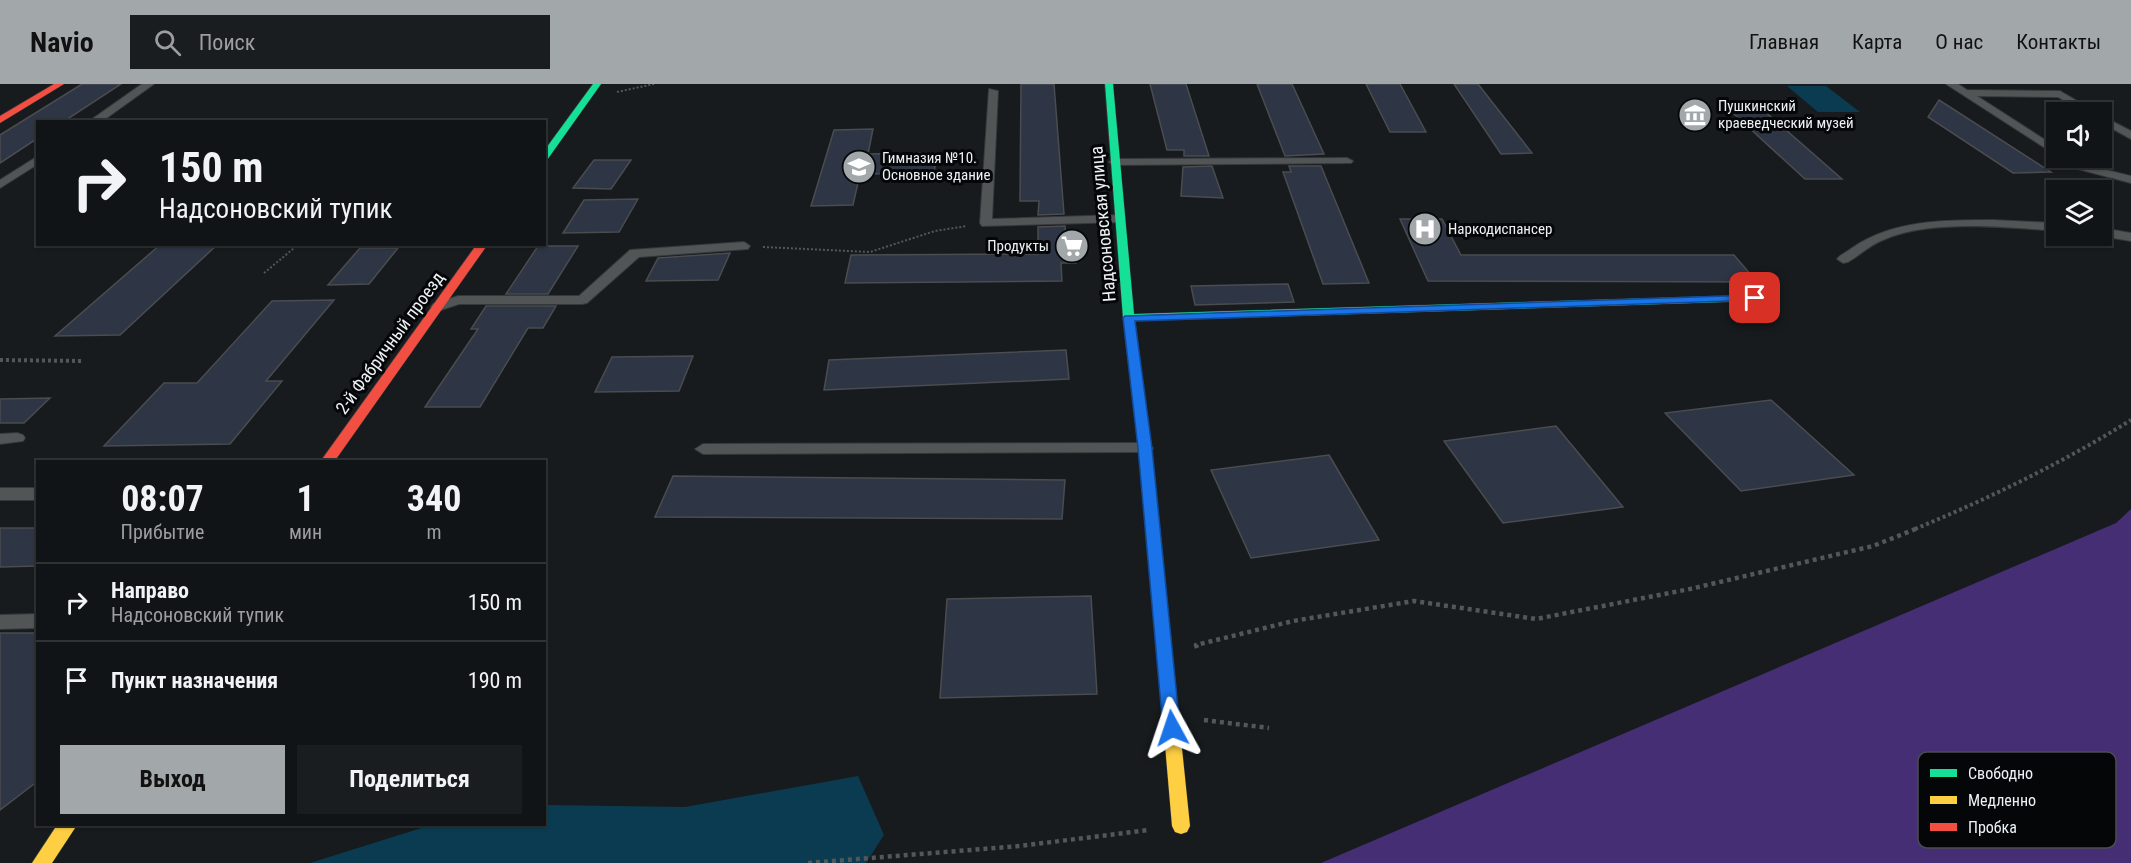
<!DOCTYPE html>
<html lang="ru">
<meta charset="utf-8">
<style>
body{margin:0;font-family:"Roboto Condensed",sans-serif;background:#1a1d1f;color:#f1f3f6;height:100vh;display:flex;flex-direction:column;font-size:22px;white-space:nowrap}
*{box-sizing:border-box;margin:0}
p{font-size:20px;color:#9c9ea1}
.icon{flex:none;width:33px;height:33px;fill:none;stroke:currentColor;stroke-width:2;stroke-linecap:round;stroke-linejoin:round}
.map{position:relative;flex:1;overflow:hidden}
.details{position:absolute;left:36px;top:376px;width:510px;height:366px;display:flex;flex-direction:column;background:#111416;border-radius:0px;box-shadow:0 2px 4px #0004,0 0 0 2px #303335}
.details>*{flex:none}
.top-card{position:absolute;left:36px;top:36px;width:510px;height:126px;border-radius:0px;box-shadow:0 2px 4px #0004,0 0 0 2px #303335;background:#111416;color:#f1f3f6;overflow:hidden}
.tools{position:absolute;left:2046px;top:18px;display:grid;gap:12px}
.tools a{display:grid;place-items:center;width:66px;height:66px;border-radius:0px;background:#111416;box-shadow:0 2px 4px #0004,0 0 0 2px #303335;font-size:30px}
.pin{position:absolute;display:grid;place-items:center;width:51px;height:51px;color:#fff;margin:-26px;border-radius:12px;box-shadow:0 3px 9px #0006}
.me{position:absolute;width:66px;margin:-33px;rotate:355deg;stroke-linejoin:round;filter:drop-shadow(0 0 4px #0008)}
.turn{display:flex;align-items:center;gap:21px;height:126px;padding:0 24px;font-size:27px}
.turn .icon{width:78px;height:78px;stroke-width:2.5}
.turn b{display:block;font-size:42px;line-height:51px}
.eta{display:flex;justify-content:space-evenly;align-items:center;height:102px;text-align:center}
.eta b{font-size:36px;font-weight:700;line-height:42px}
.cta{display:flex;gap:12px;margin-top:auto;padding:12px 24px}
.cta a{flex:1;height:69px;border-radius:0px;background:#a2a7a9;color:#111;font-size:24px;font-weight:700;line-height:69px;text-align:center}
.cta a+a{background:#1a1d1f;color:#f1f3f6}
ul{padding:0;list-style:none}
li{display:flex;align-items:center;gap:18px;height:78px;padding:0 24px;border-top:2px solid #303335}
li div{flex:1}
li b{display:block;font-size:22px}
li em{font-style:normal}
header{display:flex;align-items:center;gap:36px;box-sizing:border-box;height:84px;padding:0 30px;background:#a2a7a9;color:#111}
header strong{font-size:28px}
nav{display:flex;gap:33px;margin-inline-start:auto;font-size:21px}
.search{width:420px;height:54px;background:#1a1d1f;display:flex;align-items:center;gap:15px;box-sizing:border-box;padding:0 21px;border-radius:0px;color:#9c9ea1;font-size:22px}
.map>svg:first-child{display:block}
</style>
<header>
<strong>Navio</strong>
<div class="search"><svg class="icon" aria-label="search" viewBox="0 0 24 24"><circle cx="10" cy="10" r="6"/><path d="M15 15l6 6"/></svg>Поиск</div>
<nav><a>Главная</a><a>Карта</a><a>О нас</a><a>Контакты</a></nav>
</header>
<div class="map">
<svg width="2131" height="779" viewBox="0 0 2131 779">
<rect width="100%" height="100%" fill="#171b1d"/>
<g fill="#0a3b50">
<polygon points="1787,2 1826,2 1860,28 1818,28"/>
<polygon points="858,692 884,751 866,779 310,779 431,741 544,741 545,721 685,723"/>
</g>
<polygon fill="#452e73" points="2131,425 2131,779 1321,779 2116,439"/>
<g fill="#2e3544" stroke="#4a4c4f" stroke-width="1.5">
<polygon points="82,0 121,0 63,38 38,38 38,54 0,79 0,51"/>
<polygon points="1021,0 1054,0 1064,130 1038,131 1039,117 1020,117"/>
<polygon points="1150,0 1186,0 1209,72 1184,72 1184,66 1167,66"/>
<polygon points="1257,0 1292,0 1324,70 1285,72"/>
<polygon points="1366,0 1400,0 1426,48 1390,48"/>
<polygon points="1454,0 1478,0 1532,69 1501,70"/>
<polygon points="1939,16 2051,88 2013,89 1928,33"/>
<polygon points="1722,19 1755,19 1842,95 1805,95"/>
<polygon points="873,45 868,70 937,69 934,89 860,90 853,121 811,122 834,46"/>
<polygon points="594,76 631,76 611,105 573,104"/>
<polygon points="1212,82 1223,114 1181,112 1183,83"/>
<polygon points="1289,82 1321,82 1369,199 1323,200 1283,88 1291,88"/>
<polygon points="638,115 619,148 563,149 584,116"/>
<polygon points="1400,135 1442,135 1461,171 1734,171 1757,198 1428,197"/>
<polygon points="1065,142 1066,156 1075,156 1076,179 1061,179 1062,197 845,199 851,171 1038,170 1038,143"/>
<polygon points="161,160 218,160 120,251 55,252"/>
<polygon points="538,162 578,162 548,210 506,210"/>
<polygon points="360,164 398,164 369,200 328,201"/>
<polygon points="730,169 718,196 646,197 658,174"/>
<polygon points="1288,200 1294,218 1195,221 1191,202"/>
<polygon points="334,216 266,297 282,297 230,360 104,362 164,299 197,299 272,217"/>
<polygon points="486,222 556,222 543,244 528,244 480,323 425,323 478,245 471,245"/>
<polygon points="1066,266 1069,295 824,306 829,276"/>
<polygon points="693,272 679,307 595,308 612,273"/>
<polygon points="50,314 24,339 0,339 0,315"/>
<polygon points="1771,316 1854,391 1741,407 1665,329"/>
<polygon points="1556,342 1623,423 1503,439 1444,357"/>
<polygon points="1329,371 1379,456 1251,474 1211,386"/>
<polygon points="673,392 1065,396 1062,435 655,433"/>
<polygon points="0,444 38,444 38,482 0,483"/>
<polygon points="1091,512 1097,610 940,614 947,515"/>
<polygon points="0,549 38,549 38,697 0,726"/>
</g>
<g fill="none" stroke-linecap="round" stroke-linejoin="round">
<defs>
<g id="lane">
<polygon points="142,0 154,0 101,38 88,38"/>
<polygon points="1946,0 1958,0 1967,6 2060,7 2096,28 2084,28 2058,13 1977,12 2056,63 2056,71"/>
<polygon points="989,5 998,7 992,135 1120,131 1124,132 1124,138 982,142 980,139"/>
<polygon points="2102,32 2131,47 2131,55 2102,39"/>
<polygon points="38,72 38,80 0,104 0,96"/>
<polygon points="1347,74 1353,77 1351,79 1115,81 1109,78 1115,75"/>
<polygon points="2059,74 2072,74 2082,80 2131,92 2131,99 2074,84"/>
<path d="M1992 136 2056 139V147C2007 143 1929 135 1883 156 1870 161 1860 171 1848 178L1843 179 1837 175C1841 170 1847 168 1852 164 1893 136 1943 136 1992 136Z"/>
<polygon points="2102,144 2131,149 2131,157 2101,152"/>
<polygon points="744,158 750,162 748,165 639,173 587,219 582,220 459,220 438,227 431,223 433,220 458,212 579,212 630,166"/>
<polygon points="17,349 23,351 25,354 23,357 0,360 0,350"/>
<polygon points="1145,359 1153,364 1151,368 703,370 695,365 703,360"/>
<rect x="0" y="404" width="38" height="12"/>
<polygon points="38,530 38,544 0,545 0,531"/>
</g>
<g id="fast">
<polygon points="593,0 601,0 547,76 544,77 544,67"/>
<polygon points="1105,0 1113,0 1134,230 1755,211 1761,214 1755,217 1135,237 1157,416 1150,421 1145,419 1123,234"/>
</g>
<g id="slow">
<polygon points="1170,619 1176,621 1178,626 1190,742 1187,748 1181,750 1175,748 1172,742 1162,626 1164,621"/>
<polygon points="57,741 77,741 52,779 32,779"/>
</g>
<g id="jam">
<polygon points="54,0 64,0 0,39 0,32"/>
<polygon points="477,160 488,160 334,378 320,378"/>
<polygon points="1150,411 1157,416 1178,626 1176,631 1170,633 1164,631 1162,626 1143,416"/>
</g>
</defs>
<use href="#lane" stroke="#35383a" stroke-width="2"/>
<use href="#fast" stroke="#35383a" stroke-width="1"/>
<use href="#slow" stroke="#35383a" stroke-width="1"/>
<use href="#jam" stroke="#35383a" stroke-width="1"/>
<g stroke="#535758" stroke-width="2" stroke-dasharray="2 2" stroke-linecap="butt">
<polyline points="617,8 654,0"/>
<polyline points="763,163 870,168 935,147 967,142"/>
<polyline points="264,189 299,160"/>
</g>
<g stroke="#535758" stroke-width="4" stroke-dasharray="3 3" stroke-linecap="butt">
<polyline points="0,276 84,277"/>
<path d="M1915 445C1990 414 2062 379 2131 336"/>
</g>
<g stroke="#535758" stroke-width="4.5" stroke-dasharray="4 4" stroke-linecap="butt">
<polyline points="1197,564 1196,561 1293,537 1414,517 1536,535 1690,505 1873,462 1918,444"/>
<polyline points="1204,636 1269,644"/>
<polyline points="808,779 1020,762 1148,746"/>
</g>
<use href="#lane" fill="#525556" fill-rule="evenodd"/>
<use href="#fast" fill="#16e098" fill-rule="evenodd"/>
<use href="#slow" fill="#ffcf43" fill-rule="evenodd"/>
<use href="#jam" fill="#f24e42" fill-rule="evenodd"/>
</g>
<polygon fill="#1a73e8" stroke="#114b97" stroke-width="1.5" points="1755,211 1761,214 1759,216 1135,237 1152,364 1180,644 1178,648 1172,650 1166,648 1163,644 1138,364 1123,234 1125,232"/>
<defs>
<symbol id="museum-disc" viewBox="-11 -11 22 22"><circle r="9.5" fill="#a2a7a9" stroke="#040608"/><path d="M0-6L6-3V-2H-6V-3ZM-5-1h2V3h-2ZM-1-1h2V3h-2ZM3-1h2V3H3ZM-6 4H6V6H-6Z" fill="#fff"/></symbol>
<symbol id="school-disc" viewBox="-11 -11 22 22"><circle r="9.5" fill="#a2a7a9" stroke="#040608"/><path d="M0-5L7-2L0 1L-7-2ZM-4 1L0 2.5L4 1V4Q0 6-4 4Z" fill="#fff"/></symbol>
<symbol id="hospital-disc" viewBox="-11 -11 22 22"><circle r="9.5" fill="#a2a7a9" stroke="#040608"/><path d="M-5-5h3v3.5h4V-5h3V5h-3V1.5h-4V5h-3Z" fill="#fff"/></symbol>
<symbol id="supermarket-disc" viewBox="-11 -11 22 22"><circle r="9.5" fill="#a2a7a9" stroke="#040608"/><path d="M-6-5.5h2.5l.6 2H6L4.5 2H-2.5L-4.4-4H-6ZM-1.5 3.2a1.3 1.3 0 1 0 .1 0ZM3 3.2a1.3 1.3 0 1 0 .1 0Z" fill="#fff"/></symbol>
</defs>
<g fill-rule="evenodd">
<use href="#museum-disc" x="1676" y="12" width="38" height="38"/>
<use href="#school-disc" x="840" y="64" width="38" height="38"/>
<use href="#hospital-disc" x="1406" y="126" width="38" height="38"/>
<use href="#supermarket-disc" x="1053" y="143" width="38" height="38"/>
</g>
<g text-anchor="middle" stroke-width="6" stroke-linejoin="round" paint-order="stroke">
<g font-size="15" fill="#edf2f5" stroke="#040608" text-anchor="start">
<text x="1718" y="27">Пушкинский<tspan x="1718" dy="17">краеведческий музей</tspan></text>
<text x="882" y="79">Гимназия №10.<tspan x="882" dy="17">Основное здание</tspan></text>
<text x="1448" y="150">Наркодиспансер</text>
<text x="1049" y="167" text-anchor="end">Продукты</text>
</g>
<g font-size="18" fill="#edf2f5" stroke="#040608">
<text transform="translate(1103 140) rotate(-95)" y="6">Надсоновская улица</text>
<text transform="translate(390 259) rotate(-54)" y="6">2-й Фабричный проезд</text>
</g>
</g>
<rect x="1918" y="668" width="198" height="96" rx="9" fill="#040608" stroke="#4a4d4f" stroke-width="1.5"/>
<rect x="1930" y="685" width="27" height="8" fill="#16e098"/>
<rect x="1930" y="712" width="27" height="8" fill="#ffcf43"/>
<rect x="1930" y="739" width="27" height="8" fill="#f24e42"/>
<g font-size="16" fill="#edf2f5">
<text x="1968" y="695">Свободно</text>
<text x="1968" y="722">Медленно</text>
<text x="1968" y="749">Пробка</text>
</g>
</svg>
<div class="tools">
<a><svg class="icon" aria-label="sound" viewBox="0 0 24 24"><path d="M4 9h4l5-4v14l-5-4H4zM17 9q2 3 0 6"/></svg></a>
<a><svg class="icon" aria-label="layers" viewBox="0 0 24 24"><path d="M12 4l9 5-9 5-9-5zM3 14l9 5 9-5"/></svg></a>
</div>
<div class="pin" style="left:1755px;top:214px;background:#d93025"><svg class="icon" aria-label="arrive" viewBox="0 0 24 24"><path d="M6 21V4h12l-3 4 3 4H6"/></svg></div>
<svg class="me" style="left:1172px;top:644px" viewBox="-20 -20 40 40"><path d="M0-17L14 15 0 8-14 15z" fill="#1a73e8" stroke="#fff" stroke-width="4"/></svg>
<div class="top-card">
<div class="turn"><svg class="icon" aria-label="right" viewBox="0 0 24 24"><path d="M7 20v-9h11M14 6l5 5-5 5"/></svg><div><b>150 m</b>Надсоновский тупик</div></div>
</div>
<section class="details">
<div class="eta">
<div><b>08:07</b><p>Прибытие</p></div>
<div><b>1</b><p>мин</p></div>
<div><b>340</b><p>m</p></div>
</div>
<ul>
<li><svg class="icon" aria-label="right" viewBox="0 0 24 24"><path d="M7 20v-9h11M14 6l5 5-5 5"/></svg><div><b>Направо</b><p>Надсоновский тупик</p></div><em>150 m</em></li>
<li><svg class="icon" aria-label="arrive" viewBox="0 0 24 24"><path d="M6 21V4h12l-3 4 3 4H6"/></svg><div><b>Пункт назначения</b></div><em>190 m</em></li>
</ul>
<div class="cta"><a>Выход</a><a>Поделиться</a></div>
</section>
</div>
